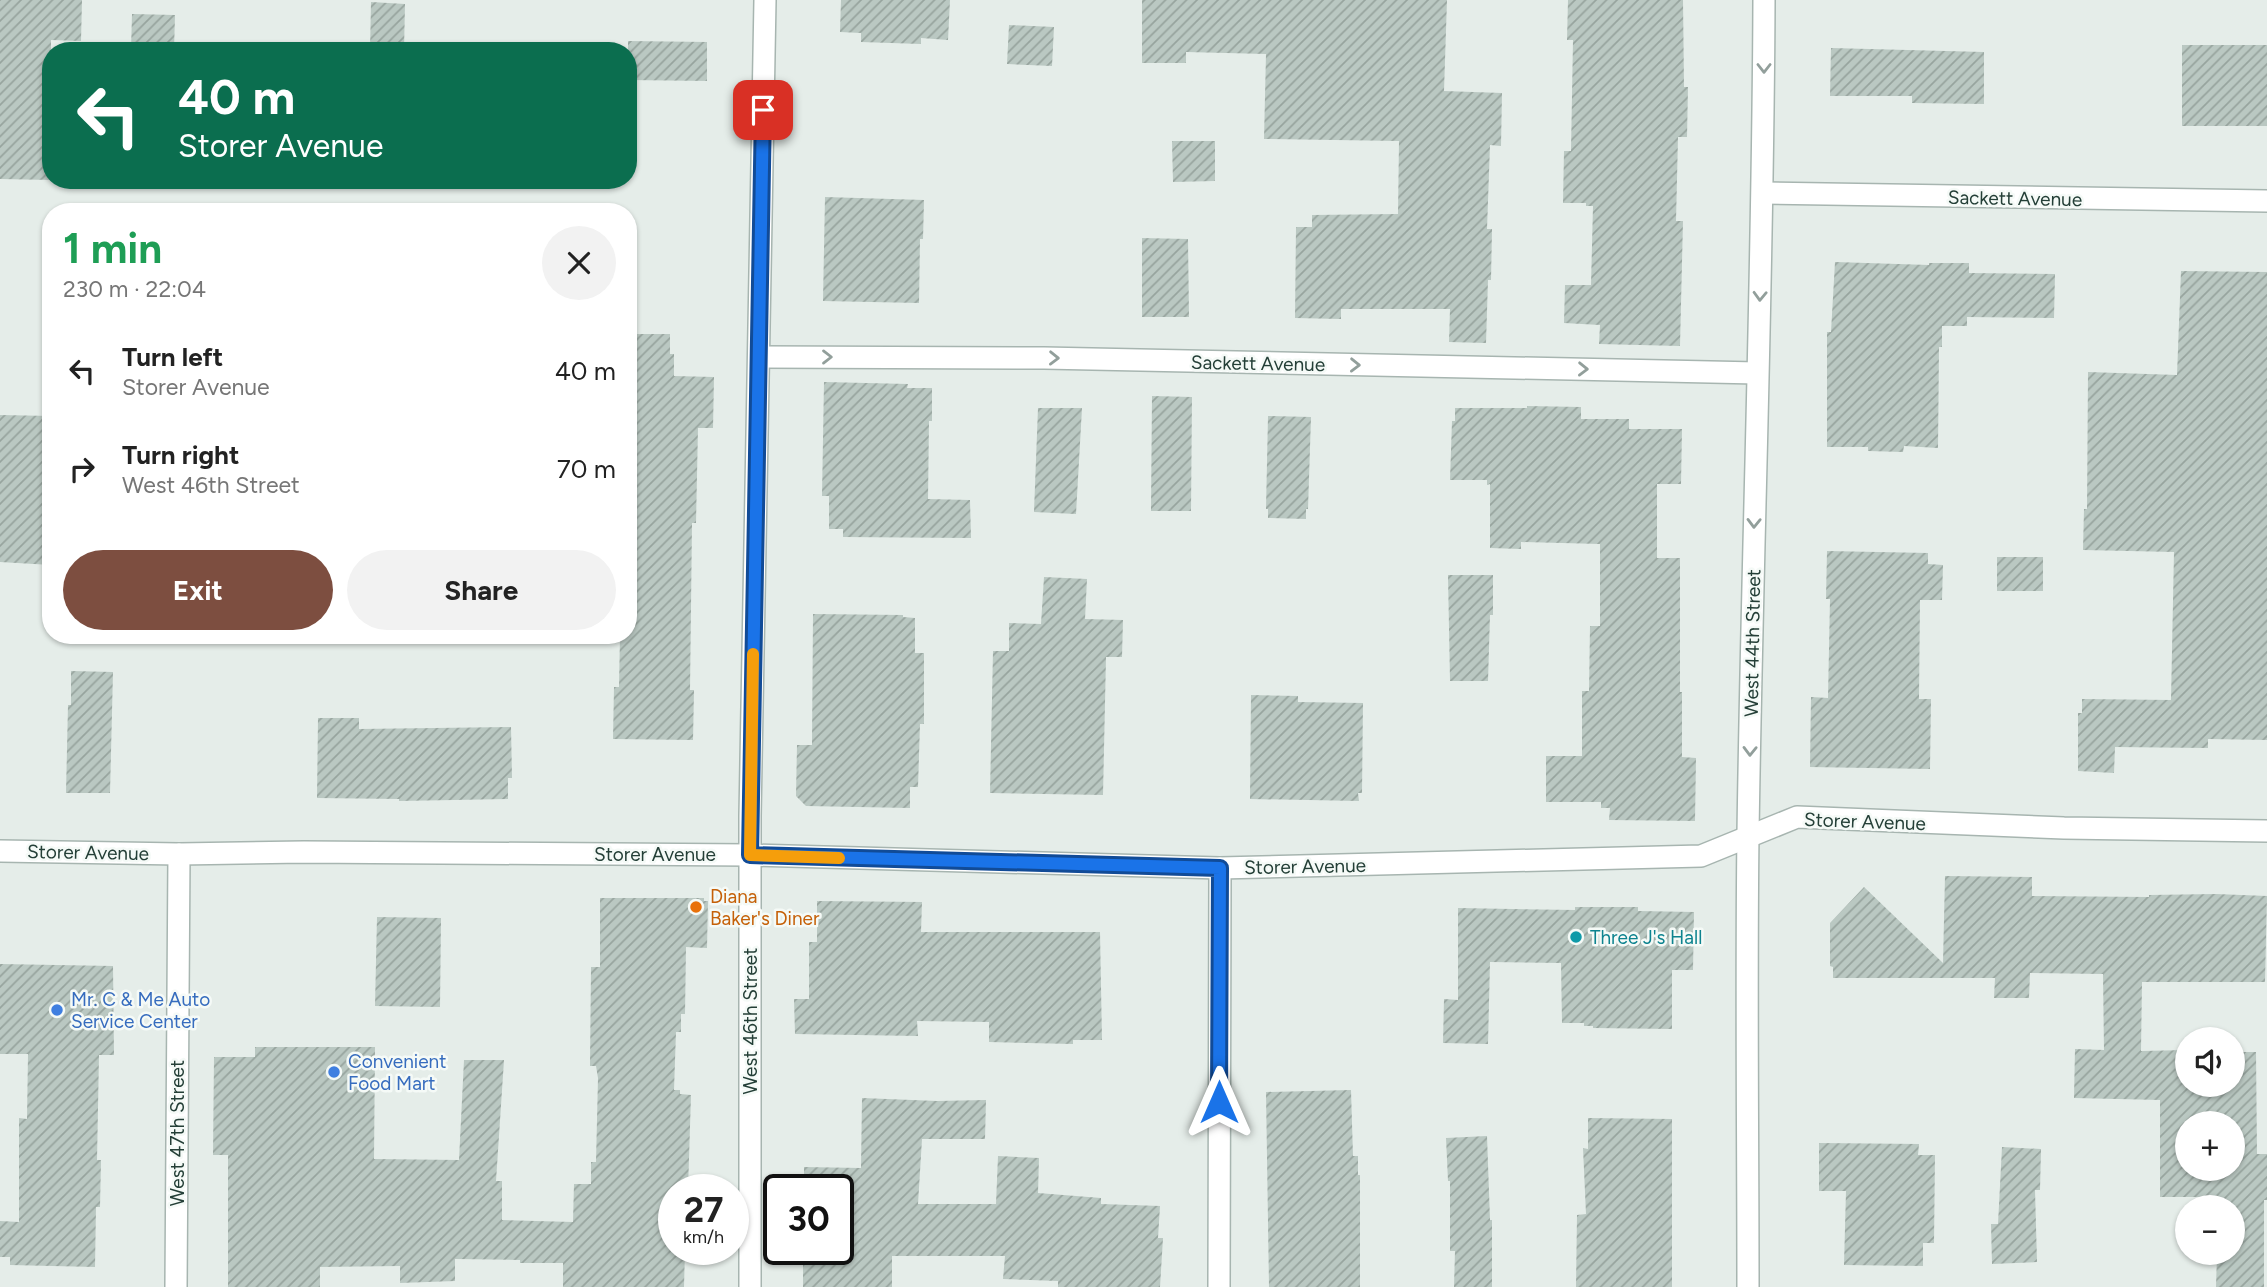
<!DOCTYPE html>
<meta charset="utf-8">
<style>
body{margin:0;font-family:Figtree,sans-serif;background:#f2f2f2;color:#222;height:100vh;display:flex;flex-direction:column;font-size:26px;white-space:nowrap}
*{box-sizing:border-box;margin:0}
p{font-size:23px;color:#767676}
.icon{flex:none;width:38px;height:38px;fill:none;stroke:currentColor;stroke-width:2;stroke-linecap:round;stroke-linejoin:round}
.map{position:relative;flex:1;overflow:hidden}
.side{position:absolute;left:42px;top:203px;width:595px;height:441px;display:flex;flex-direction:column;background:#fff;border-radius:28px;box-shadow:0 2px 5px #0004}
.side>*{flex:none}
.banner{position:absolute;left:42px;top:42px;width:595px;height:147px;border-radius:28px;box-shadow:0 2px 5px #0004;background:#0b6e4f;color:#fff;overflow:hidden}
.tools{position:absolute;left:2175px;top:1027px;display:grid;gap:14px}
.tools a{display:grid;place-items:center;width:70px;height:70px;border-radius:50%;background:#fff;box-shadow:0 2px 5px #0004;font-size:35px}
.speed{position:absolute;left:658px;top:1174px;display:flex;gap:14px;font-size:35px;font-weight:700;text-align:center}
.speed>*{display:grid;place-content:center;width:91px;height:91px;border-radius:50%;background:#fff;box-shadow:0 2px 5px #0004;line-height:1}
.speed small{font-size:18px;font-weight:400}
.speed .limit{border:4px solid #111;border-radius:10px;background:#fff;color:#111}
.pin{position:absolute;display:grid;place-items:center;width:60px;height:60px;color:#fff;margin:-30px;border-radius:14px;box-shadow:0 4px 10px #0006}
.me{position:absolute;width:77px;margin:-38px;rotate:0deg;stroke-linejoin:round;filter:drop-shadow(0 0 5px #0008)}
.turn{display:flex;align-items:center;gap:24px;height:147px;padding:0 21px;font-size:32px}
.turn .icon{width:91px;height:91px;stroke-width:2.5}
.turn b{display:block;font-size:49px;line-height:60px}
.round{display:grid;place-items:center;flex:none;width:74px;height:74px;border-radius:37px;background:#f2f2f2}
.overview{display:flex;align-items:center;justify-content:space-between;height:119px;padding:0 21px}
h1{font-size:42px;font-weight:700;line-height:52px;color:#1e9e55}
.cta{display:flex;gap:14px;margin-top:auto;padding:14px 21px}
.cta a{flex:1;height:80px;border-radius:42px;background:#7d4e40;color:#fff;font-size:28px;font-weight:700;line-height:80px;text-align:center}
.cta a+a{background:#f2f2f2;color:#222}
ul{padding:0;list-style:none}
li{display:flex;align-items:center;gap:21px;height:98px;padding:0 21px}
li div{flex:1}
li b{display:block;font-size:26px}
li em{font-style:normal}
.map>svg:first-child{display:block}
</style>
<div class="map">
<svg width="2267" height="1287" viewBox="0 0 2267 1287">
<defs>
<pattern id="building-hatch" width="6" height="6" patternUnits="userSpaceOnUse" patternTransform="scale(1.75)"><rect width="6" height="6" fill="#bac8c2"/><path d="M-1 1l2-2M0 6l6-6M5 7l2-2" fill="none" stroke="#97a49e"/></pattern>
</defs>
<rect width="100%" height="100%" fill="#e5ede9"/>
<g fill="url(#building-hatch)" fill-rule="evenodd">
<polygon points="0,0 82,0 81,41 51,40 51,180 0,179"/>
<polygon points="841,0 950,0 948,40 921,38 921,44 861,42 861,33 840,32"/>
<polygon points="1142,0 1447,0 1444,91 1502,93 1501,146 1490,145 1487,229 1492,229 1491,280 1488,280 1486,343 1449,342 1450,309 1341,309 1341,319 1295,318 1296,227 1312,227 1312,215 1398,214 1399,141 1264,139 1266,54 1186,52 1186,63 1142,63"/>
<polygon points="1568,0 1683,0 1684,87 1688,87 1687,137 1678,137 1676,221 1683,221 1680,346 1599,344 1600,325 1564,323 1565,285 1591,285 1593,206 1586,206 1586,203 1563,203 1564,151 1571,151 1573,40 1567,40"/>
<polygon points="371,2 405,4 404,51 370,51"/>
<polygon points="132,14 175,15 174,51 131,51"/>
<polygon points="1009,25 1054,27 1052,66 1007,64"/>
<polygon points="628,41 707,42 707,81 628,80"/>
<rect x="2182" y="45" width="85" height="81"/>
<polygon points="1831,48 1984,52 1984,104 1912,103 1912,96 1830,96"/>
<polygon points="1172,141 1215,141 1215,181 1173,182"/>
<polygon points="825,197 924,200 923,239 920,239 919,303 823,301"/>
<polygon points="1142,238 1188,239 1189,317 1142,317"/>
<polygon points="1835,262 1929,265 1929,263 1969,263 1969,273 2055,274 2054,318 1967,317 1967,326 1942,326 1942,347 1939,347 1938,448 1904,446 1903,452 1868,451 1868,447 1827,447 1827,332 1831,332"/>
<polygon points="2181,271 2267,272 2267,740 2208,739 2208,748 2115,747 2114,773 2078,771 2078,713 2082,713 2082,699 2171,700 2174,552 2083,550 2084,509 2087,509 2088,372 2177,375"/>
<polygon points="636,334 670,334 670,354 674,354 674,376 714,377 713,428 698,428 696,523 692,523 690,690 694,690 693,740 613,739 614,687 619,687 620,635 628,635 628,335 636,336"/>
<polygon points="824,382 908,384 907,388 932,388 932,421 929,421 928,499 970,500 971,538 843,537 843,529 829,529 829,496 822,496"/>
<polygon points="1152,396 1192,397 1191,511 1151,511"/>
<polygon points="1527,406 1581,407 1581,419 1629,419 1629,429 1682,429 1681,484 1657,484 1657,558 1680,558 1680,692 1682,692 1682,757 1696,758 1695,821 1609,820 1610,808 1601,808 1601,802 1546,802 1546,756 1582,756 1582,691 1589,691 1590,626 1600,626 1600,544 1521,542 1521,549 1490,548 1490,484 1487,485 1487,480 1450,480 1452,421 1455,421 1455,408 1527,408"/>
<polygon points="1038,408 1082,408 1076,514 1034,512"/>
<polygon points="0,415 51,416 51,565 0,562"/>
<polygon points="1268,416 1311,417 1308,509 1306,509 1306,519 1268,518 1268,509 1266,509"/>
<polygon points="1827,551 1928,553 1928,564 1943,565 1942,600 1920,600 1919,699 1931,699 1930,769 1810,767 1811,697 1828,698 1830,599 1826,599"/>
<rect x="1997" y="557" width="46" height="34"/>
<polygon points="1448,575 1493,575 1493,615 1490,615 1488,681 1450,681"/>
<polygon points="1044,577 1087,579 1085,619 1123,620 1122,657 1106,657 1103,795 990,793 993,651 1009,651 1009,623 1041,624"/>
<polygon points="813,614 903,615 903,617 915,618 915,653 924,653 924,724 920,724 918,787 910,787 910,808 806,806 796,796 797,745 812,745"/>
<polygon points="71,671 113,672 110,793 66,793 68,705 71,705"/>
<polygon points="1251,695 1298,696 1298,702 1363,703 1362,793 1358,793 1359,801 1250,799"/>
<polygon points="318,718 359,718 359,729 511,727 512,778 508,778 508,799 399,801 399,799 317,798"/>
<path d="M1945 876 2032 877V896L2149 897V895L2216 894 2267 896 2265 982H2142L2141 1051 2188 1050V1085H2233V1052H2256L2257 1154H2267V1200H2264V1287H2216L2217 1253H2233V1208H2217V1197H2160V1100L2074 1098 2075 1049 2104 1050 2103 974 2030 973 2029 998H1994L1995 978H1833V967L1830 966V923L1864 887 1943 963ZM2188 1124H2233V1169H2188Z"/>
<polygon points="600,898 704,898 704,901 708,901 707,948 686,947 685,1014 681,1014 681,1032 676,1032 674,1090 680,1090 680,1094 691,1095 688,1190 674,1190 674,1250 685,1250 684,1287 563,1287 563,1263 520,1263 520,1260 455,1259 455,1281 400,1283 400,1266 320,1267 320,1287 228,1287 228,1155 213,1155 214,1057 255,1057 255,1047 375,1047 374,1159 459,1160 464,1060 504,1060 496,1181 502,1181 502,1220 573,1222 574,1184 591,1184 591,1162 596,1162 598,1078 596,1066 590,1066 591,967 600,967"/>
<polygon points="817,901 922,902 921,932 1100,932 1102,1040 1073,1040 1073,1044 989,1042 989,1022 917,1021 918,1036 795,1034 794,999 809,999 809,942 817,942"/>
<polygon points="1575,907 1638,907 1638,911 1694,912 1693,970 1672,970 1672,1029 1593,1028 1593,1026 1584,1026 1584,1023 1562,1023 1561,963 1490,962 1488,1044 1443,1043 1444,999 1458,1000 1458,908 1575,910"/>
<polygon points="377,917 441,918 440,1007 375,1006"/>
<polygon points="0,964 113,966 114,1055 99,1055 97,1160 101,1160 100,1207 96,1207 95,1267 10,1265 10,1257 0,1257 0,1221 19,1222 19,1118 27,1119 28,1054 0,1054"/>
<polygon points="1351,1090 1353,1156 1358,1156 1358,1175 1360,1175 1360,1287 1269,1287 1266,1092"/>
<polygon points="862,1098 937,1101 986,1100 985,1139 922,1139 918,1204 996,1204 998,1156 1039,1158 1038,1193 1101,1198 1101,1204 1160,1206 1158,1238 1163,1238 1160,1287 1058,1287 1058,1281 1003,1279 1005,1256 892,1256 892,1287 803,1287 803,1250 838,1250 838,1190 804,1190 804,1167 861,1168"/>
<polygon points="1588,1118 1672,1119 1672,1287 1576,1287 1577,1215 1586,1214 1583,1148 1588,1149"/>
<polygon points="1487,1136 1490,1220 1492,1220 1492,1287 1454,1287 1455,1251 1450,1251 1450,1181 1448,1181 1446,1138"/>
<polygon points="1819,1143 1919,1144 1918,1155 1935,1155 1934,1243 1923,1243 1923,1266 1844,1265 1846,1191 1819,1191"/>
<polygon points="2002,1147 2041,1149 2040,1190 2035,1190 2037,1262 1992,1264 1991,1224 1998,1224"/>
</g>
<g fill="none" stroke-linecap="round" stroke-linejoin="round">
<defs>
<g id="minor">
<polyline points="1763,193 2267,201"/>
<polyline points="759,357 1044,358 1757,373"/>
<polyline points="0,851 179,854 304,852 750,855 1220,868 1701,856 1797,817 2064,828 2267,831"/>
<polyline points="176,1287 179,854"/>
<polyline points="750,1287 750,816 765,0"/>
<polyline points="1219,1287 1220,868"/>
<path d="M1748 1287C1748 1136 1746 985 1748 834 1752 556 1763 278 1764 0"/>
</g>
</defs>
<use href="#minor" stroke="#a7b5b0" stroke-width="24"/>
<use href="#minor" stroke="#fff" stroke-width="21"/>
</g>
<defs><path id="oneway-chevron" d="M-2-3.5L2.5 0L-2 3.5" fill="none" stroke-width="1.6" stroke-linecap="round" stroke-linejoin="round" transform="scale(1.75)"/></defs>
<g stroke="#929f9b">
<use href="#oneway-chevron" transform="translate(1764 68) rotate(90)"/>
<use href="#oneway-chevron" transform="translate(1760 296) rotate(92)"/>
<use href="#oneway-chevron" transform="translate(827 357)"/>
<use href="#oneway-chevron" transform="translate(1054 358) rotate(1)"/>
<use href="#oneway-chevron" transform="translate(1355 365) rotate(1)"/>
<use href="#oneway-chevron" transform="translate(1583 369) rotate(1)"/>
<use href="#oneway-chevron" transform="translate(1754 523) rotate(91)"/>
<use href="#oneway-chevron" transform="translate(1750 751) rotate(91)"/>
</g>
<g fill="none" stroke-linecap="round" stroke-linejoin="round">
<defs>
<polyline id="route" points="763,110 750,855 1220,868 1219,1102"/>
</defs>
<use href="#route" stroke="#114b97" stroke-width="18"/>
<use href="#route" stroke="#1a73e8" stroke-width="12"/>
<polyline stroke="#f59e0b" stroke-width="12" points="753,654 750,855 839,858"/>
</g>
<circle fill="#e8710a" stroke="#f5faf7" stroke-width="2.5" cx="696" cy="907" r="7"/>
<circle fill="#0f9aa8" stroke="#f5faf7" stroke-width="2.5" cx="1576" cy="937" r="7"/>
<g fill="#3f7fe0" stroke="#f5faf7" stroke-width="2.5">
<circle cx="57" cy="1010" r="7"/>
<circle cx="334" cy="1072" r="7"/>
</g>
<g text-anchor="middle" stroke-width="5" stroke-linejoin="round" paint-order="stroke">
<g font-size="19" fill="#243f37" stroke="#f5faf7">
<text transform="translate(2015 198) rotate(1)" y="7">Sackett Avenue</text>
<text transform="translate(1258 363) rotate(1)" y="7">Sackett Avenue</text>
<text transform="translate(1752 643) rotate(-89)" y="7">West 44th Street</text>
<text transform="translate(1865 821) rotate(2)" y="7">Storer Avenue</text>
<text transform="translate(88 852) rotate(1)" y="7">Storer Avenue</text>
<text x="655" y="861">Storer Avenue</text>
<text transform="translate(1305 866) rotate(-1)" y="7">Storer Avenue</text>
<text transform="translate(750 1021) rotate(-90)" y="7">West 46th Street</text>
<text transform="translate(177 1133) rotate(-90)" y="7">West 47th Street</text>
</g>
<g font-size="19" fill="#c56008" stroke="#f5faf7" text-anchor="start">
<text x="710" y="903">Diana<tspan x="710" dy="22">Baker's Diner</tspan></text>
</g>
<g font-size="19" fill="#0d838f" stroke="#f5faf7" text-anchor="start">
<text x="1590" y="944">Three J's Hall</text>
</g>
<g font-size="19" fill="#366cbe" stroke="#f5faf7" text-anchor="start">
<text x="71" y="1006">Mr. C &amp; Me Auto<tspan x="71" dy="22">Service Center</tspan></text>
<text x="348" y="1068">Convenient<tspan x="348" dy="22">Food Mart</tspan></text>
</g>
</g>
</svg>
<div class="tools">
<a><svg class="icon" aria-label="sound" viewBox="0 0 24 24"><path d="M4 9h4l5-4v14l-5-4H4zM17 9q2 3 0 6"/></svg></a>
<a>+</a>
<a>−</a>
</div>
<div class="speed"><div>27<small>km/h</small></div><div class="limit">30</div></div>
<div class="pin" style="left:763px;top:110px;background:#d93025"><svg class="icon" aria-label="arrive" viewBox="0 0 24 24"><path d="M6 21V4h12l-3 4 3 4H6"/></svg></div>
<svg class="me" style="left:1219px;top:1102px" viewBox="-20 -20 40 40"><path d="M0-17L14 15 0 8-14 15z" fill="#1a73e8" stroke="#fff" stroke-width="4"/></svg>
<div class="banner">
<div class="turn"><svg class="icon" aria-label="left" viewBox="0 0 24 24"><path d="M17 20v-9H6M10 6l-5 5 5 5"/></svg><div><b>40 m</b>Storer Avenue</div></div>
</div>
<section class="side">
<div class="overview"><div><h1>1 min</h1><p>230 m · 22:04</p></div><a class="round"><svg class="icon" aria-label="close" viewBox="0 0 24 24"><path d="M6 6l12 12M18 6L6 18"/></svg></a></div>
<ul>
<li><svg class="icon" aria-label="left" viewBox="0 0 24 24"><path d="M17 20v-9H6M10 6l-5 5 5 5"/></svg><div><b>Turn left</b><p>Storer Avenue</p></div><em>40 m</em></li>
<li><svg class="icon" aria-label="right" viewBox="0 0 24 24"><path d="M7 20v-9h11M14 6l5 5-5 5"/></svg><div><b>Turn right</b><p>West 46th Street</p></div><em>70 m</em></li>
</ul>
<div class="cta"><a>Exit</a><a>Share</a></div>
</section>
</div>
